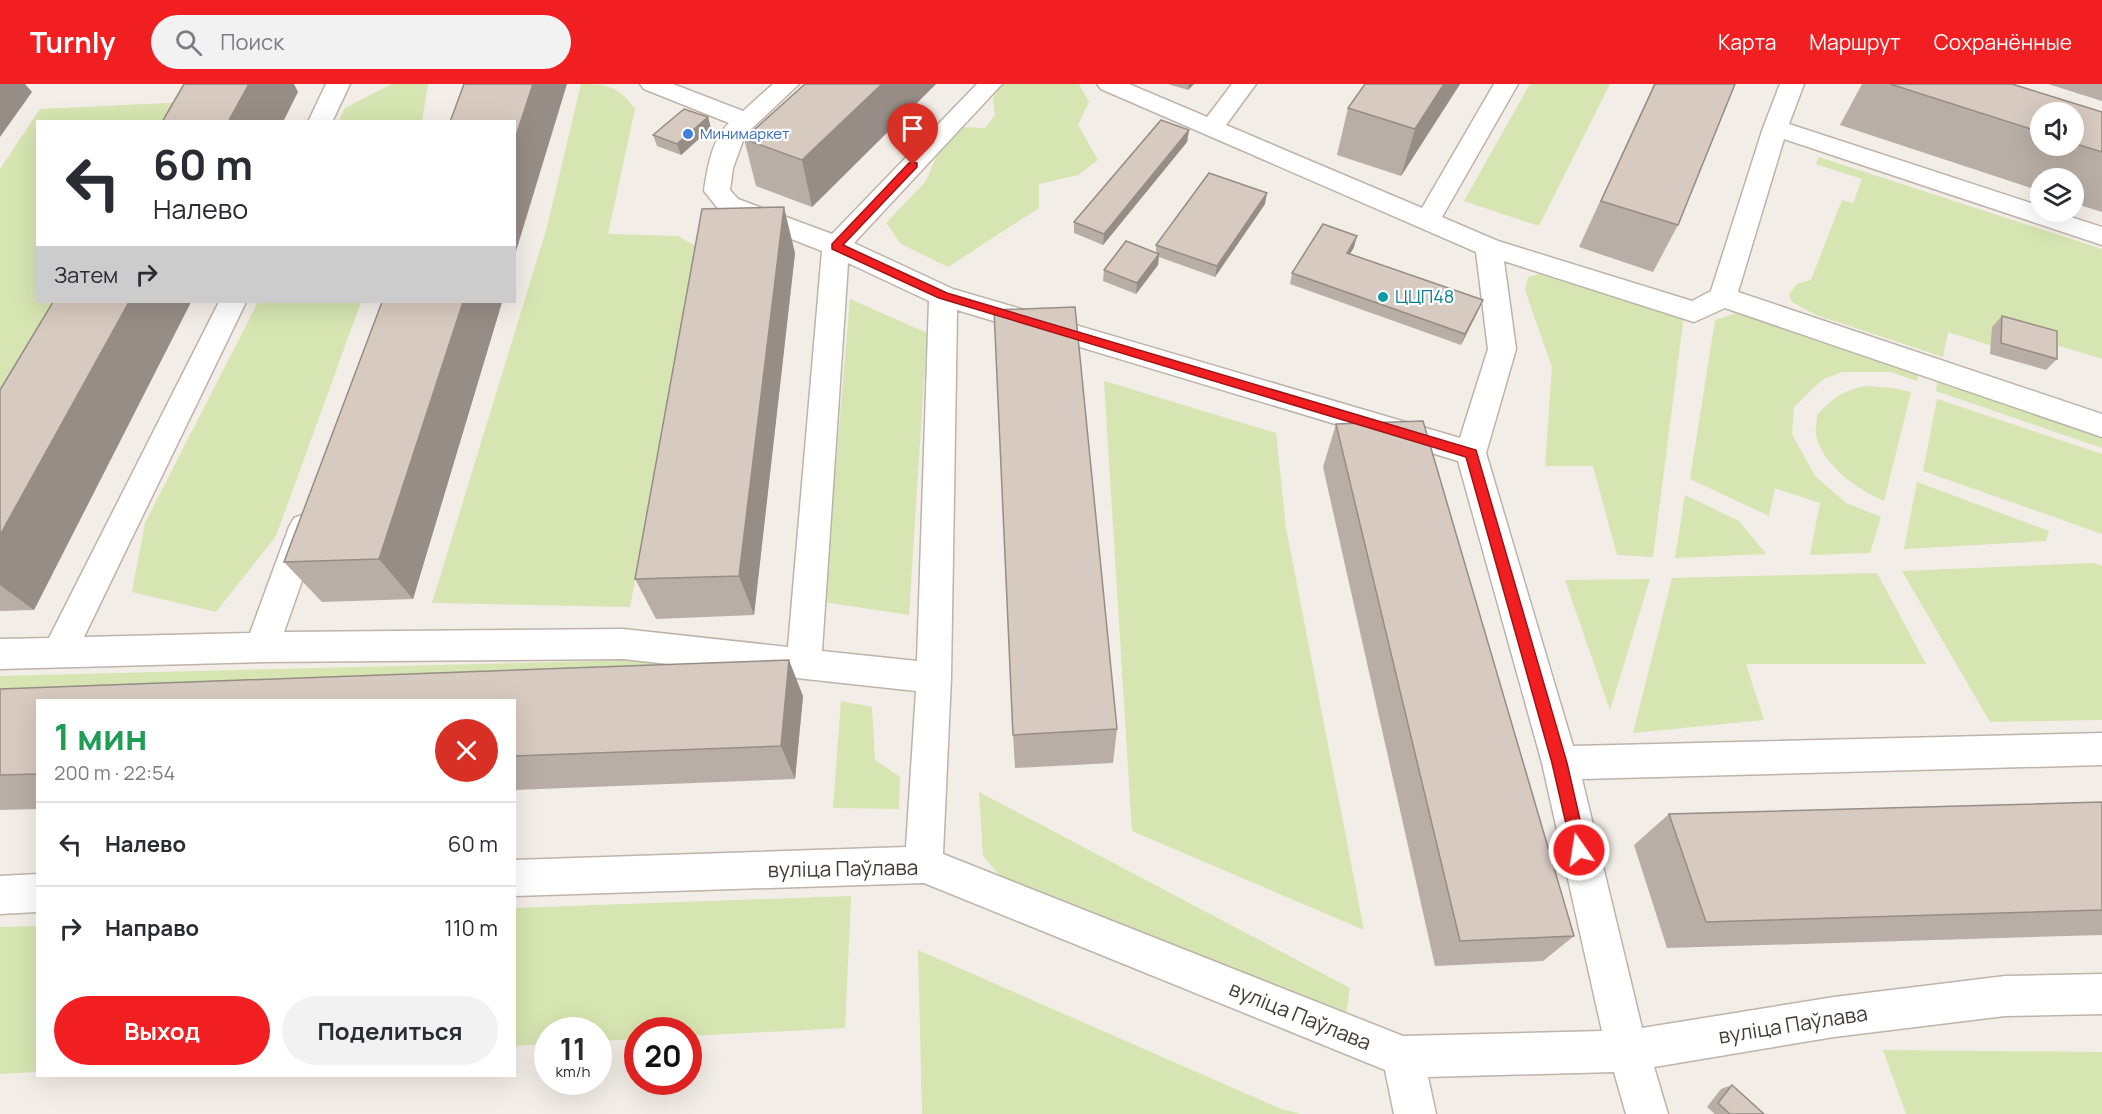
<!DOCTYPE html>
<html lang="ru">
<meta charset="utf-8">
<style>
body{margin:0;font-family:Manrope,sans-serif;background:#f2f2f3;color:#2b2b33;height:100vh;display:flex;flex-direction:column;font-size:22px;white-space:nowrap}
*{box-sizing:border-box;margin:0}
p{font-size:20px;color:#7c7c81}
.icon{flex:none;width:33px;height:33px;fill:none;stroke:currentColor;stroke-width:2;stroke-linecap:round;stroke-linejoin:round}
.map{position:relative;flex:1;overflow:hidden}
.details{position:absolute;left:36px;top:615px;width:480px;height:378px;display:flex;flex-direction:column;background:#fff;border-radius:0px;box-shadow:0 6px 24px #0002}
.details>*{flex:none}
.top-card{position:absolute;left:36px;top:36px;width:480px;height:183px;border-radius:0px;box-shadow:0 6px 24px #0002;background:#fff;color:#2b2b33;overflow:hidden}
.buttons{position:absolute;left:2030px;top:18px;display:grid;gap:12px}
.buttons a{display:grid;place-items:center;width:54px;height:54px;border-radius:50%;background:#fff;box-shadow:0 6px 24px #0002;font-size:30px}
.speed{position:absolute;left:534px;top:933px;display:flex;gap:12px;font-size:30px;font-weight:700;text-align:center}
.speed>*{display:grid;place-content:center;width:78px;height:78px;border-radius:50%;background:#fff;box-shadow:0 6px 24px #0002;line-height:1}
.speed small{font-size:15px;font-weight:400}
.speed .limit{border:9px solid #d22;background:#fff;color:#111}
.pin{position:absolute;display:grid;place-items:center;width:51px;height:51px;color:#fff;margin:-62px -26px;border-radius:50% 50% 50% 0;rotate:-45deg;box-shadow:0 0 6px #0007}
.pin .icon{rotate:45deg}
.me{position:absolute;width:66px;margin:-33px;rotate:347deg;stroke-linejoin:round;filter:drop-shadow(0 0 4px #0008)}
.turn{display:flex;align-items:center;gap:21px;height:126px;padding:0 18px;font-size:27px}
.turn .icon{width:78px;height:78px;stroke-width:2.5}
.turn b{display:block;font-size:42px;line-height:51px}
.then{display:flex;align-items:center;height:57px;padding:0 18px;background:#0003;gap:12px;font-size:22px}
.round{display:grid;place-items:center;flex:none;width:63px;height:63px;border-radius:32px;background:#f2f2f3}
.summary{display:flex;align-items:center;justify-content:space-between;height:102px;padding:0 18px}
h1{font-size:36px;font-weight:700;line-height:45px;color:#1e9e55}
.action{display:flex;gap:12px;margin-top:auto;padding:12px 18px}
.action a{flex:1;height:69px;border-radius:36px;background:#f11f21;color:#fff;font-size:24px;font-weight:700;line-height:69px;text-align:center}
.action a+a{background:#f2f2f3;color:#2b2b33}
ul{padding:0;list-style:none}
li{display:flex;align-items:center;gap:18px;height:84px;padding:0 18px;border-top:2px solid #e1e1e2}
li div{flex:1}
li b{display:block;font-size:22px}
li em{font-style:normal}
header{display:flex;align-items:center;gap:36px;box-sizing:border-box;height:84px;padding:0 30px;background:#f11f21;color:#fff}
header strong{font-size:28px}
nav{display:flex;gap:33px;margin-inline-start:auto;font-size:21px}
.search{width:420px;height:54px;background:#f2f2f3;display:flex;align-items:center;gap:15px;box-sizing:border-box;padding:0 21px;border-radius:33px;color:#7c7c81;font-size:22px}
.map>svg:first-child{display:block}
</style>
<header>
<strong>Turnly</strong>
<div class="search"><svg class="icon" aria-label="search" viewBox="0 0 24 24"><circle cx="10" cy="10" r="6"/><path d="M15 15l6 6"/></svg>Поиск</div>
<nav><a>Карта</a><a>Маршрут</a><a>Сохранённые</a></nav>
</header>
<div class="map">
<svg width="2102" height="1030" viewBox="0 0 2102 1030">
<rect width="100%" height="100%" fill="#f3ede7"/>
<g fill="#d6e5b1">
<polygon points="392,0 428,0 422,37 339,37 345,24"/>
<path d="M581 0C608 0 619 3 635 25L608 150 678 152 697 163 630 523 432 519 547 143Z"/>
<polygon points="1000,0 1079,0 1089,18 1078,41 1098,76 1078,91 1039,100 1039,124 948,183 901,160 886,139 926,97 938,69 960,43 985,44 995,31 993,15"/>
<polygon points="1530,0 1610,0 1539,142 1464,117"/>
<polygon points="209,17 198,37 38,38 38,218 95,218 0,383 0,85 40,25"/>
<polygon points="1819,73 2102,165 2102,275 1995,242 1992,262 1948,248 1943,273 1816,231 1792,218 1789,211 1797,200 1811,196 1842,116 1853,119 1862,95 1816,80"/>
<polygon points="1547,188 1684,230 1653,473 1617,471 1593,382 1545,382 1552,283 1525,206 1528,193"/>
<polygon points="850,215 927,249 909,531 824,518"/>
<polygon points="258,218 361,218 276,452 216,528 132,508 145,439"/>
<polygon points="1746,226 1920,285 1917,297 1890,288 1842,288 1822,296 1794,323 1792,350 1815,392 1846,419 1881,433 1870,469 1810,471 1820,419 1775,404 1769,432 1690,395 1715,236"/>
<polygon points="1938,294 2102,350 2102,364 1936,307"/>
<polygon points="1104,297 1276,349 1286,444 1364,846 1132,747"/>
<path d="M1864 302 1893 304 1911 308 1884 417C1857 405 1823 382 1816 351 1815 345 1817 337 1817 331 1833 314 1841 308 1864 302Z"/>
<polygon points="1937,315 2102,370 2102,450 1923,387"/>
<polygon points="1917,398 2049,447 2046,457 1904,465"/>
<polygon points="1685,411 1739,437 1766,470 1675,474"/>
<polygon points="2093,479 2102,482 2102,636 1990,638 1902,487"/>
<polygon points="1877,489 1926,580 1746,580 1764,636 1633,649 1672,494"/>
<polygon points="1650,495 1610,626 1565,496"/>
<polygon points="634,576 788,590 38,616 0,635 0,592"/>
<polygon points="841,617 872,623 875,676 900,693 899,725 833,724"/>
<polygon points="979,708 1350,904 1346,931 1008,801 983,772"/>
<polygon points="851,812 845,944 689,952 688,946 638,946 637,955 599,957 598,946 548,946 547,960 515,962 515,824"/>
<polygon points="37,842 37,988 0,990 0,843"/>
<polygon points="918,866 1281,1025 1301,1030 922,1030"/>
<polygon points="1883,966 2102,968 2102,1030 1906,1030"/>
</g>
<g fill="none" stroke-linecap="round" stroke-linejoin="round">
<defs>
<g id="minor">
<polygon points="326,0 350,0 332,38 308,38"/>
<path d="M640 0H673L743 27 773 0H799L745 51 733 84 730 106 738 115 832 150 977 0H1002L854 159 953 205 1460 354 1488 265 1476 168 1101 5 1097 0H1129L1207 33 1232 0H1256L1226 41 1422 124 1494 0H1518L1442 133 1498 157 1692 217 1711 207 1763 44 1780 0H1804L1789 40 2040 122V128H2055L2102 143V161L1784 55 1738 208 2102 330V353L1725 224 1694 238 1504 177 1516 265 1486 369 1573 662 2102 649V681L1582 695 1642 944 1834 913 2005 892 2102 890V930L2005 932 1834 953 1654 983 1668 1030H1626L1614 988 1428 993 1436 1030H1394L1385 986 924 799 514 812V776L906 763 916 607 623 575 262 578 0 585V555L49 554 219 218H246L84 553 250 549 289 443 294 434 305 430 316 434 321 443 284 548 623 545 788 563 822 167 720 127 704 107C707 86 712 54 729 39L644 5ZM848 179 929 217 917 577 822 567ZM957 226 1458 377 1542 679 1602 947 1403 952 943 770 951 594Z"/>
<polygon points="38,790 38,828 0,830 0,792"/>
</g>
</defs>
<use href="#minor" stroke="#beb3aa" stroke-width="3"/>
<use href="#minor" fill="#fff" fill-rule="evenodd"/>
</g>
<g fill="#b9aea5" fill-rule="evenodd">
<polygon points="805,0 936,0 812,123 756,102 744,55"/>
<polygon points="1168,0 1194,0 1188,6"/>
<polygon points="1365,0 1460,0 1401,92 1337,71 1348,24"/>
<polygon points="1654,0 1735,0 1678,141 1653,188 1579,163"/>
<path d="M1862 0H2012L2102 28V128L2073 119V94H2040V107L1840 41ZM2040 28H2073V62H2040Z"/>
<polygon points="2048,0 2102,0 2102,17"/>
<polygon points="708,33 711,44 681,71 657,62 653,51"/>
<polygon points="1189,46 1187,58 1103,161 1074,149 1074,138"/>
<polygon points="1265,120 1215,193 1159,173 1158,181 1136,210 1103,197 1104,186 1156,168 1156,161"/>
<polygon points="1354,163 1350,170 1478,227 1461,261 1290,200 1292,189"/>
<polygon points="795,169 754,531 656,535 635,495"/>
<polygon points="53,218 191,218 34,526 0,527 0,306"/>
<polygon points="382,218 502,218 413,515 322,518 284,478"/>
<polygon points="2002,232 2057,275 2046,286 1990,270 1992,243"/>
<polygon points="1336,340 1574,852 1543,877 1435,882 1323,383"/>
<polygon points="0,605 803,612 795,695 514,706 514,616 38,616 38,725 0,726"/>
<polygon points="1117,645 1113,679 1015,684 1013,651"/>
<polygon points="2102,718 2102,851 1667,864 1634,761 1669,730"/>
<polygon points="1732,1001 1764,1030 1715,1030 1707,1023 1721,1005"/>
</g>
<g fill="#968d86">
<polygon points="0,0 25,0 32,8 0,53"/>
<polygon points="249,0 294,0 298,8 283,38 228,38"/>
<polygon points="533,0 567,0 514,174 514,58"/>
<polygon points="882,0 936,0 812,123 802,76"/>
<polygon points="1189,0 1194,0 1188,6"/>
<polygon points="1444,0 1460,0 1401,92 1415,45"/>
<polygon points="708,33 711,44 681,71 677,60"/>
<polygon points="1189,46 1187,58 1103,161 1104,150"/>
<polygon points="1267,109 1265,120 1215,193 1217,182"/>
<polygon points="784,123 795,169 754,531 739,492"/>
<polygon points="1357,152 1354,163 1344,180 1347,169"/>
<polygon points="1159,170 1158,181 1136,210 1137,199"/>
<polygon points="1483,216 1478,227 1461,261 1465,250"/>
<polygon points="129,218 191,218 34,526 0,501 0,451"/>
<polygon points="463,218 502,218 413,515 379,475"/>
<polygon points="789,576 803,612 795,695 781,662"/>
</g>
<g fill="#d7cac0" stroke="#968d86" stroke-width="1.5">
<polygon points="184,0 249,0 228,38 162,38"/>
<polygon points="464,0 533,0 514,58 514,38 450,38"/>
<polygon points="805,0 882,0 802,76 744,55"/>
<polygon points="1365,0 1444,0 1415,45 1348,24"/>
<polygon points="1655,0 1735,0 1678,141 1601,117"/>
<polygon points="1890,0 2012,0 2102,28 2102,68 2073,59 2073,28 2040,28 2040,48"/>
<polygon points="684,25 708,33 677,60 653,51"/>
<polygon points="1161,36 1189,46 1104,150 1074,138"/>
<polygon points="1209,89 1267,109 1217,182 1156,161"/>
<polygon points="784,123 739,492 635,495 702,125"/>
<polygon points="1323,140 1357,152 1347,169 1483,216 1465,250 1292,189"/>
<polygon points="1126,157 1159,170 1137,199 1104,186"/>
<polygon points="53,218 129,218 0,451 0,306"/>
<polygon points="382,218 463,218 379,475 284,478"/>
<polygon points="1075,223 1117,645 1013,651 994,226"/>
<polygon points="2002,232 2057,247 2057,275 2001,259"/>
<polygon points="1423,337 1574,852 1460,857 1336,340"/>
<polygon points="789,576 781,662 514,672 514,616 38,616 38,690 0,691 0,605"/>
<polygon points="2102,718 2102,826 1706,838 1669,730"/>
<polygon points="1732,1001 1764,1030 1730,1030 1718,1019"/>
</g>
<polygon fill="#f11f21" stroke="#9d1415" stroke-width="1.5" points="913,78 917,79 917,83 843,161 947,209 1476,366 1567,679 1587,766 1585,771 1579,773 1574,771 1572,766 1552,679 1466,373 939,214 832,165 832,160 909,79"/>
<circle fill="#3f7fe0" stroke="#fff" stroke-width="2" cx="688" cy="50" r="6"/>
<circle fill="#0f9aa8" stroke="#fff" stroke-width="2" cx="1383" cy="213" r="6"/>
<g text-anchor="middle" stroke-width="4.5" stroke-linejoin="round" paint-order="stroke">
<g font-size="15" fill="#366cbe" stroke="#fff" text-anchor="start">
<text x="700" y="55">Минимаркет</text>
</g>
<g font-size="18" fill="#0d838f" stroke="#fff" text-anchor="start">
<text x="1395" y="219">ЦЦП48</text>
</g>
<g font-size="21" fill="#453d36" stroke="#fff">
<text transform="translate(843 785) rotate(-1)" y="7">вуліца Паўлава</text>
<text transform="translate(1300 932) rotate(22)" y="7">вуліца Паўлава</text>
<text transform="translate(1793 941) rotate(-9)" y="7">вуліца Паўлава</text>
</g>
</g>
</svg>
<div class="buttons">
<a><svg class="icon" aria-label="sound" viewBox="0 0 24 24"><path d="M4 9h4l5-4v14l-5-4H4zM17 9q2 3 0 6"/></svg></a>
<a><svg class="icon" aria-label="layers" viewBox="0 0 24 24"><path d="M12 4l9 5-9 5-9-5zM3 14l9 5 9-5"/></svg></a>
</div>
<div class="speed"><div>11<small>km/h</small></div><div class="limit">20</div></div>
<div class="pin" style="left:913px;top:81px;background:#d93025"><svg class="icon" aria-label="arrive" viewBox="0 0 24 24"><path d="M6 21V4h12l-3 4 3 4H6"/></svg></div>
<svg class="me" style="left:1579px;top:766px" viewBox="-20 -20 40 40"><circle r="17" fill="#f11f21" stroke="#fff" stroke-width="3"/><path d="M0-11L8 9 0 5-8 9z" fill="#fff"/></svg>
<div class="top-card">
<div class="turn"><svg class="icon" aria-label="left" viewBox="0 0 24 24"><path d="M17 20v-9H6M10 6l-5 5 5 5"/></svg><div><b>60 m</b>Налево</div></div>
<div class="then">Затем<svg class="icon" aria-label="right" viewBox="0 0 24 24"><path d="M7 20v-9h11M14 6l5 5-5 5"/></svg></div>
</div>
<section class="details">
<div class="summary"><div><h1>1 мин</h1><p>200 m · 22:54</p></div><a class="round" style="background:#d93025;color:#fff"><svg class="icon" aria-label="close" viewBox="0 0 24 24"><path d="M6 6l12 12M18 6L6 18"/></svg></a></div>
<ul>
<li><svg class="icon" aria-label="left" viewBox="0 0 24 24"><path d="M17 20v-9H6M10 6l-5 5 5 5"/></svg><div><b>Налево</b></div><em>60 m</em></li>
<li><svg class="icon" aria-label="right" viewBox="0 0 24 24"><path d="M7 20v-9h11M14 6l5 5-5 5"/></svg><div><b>Направо</b></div><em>110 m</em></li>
</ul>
<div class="action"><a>Выход</a><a>Поделиться</a></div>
</section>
</div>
